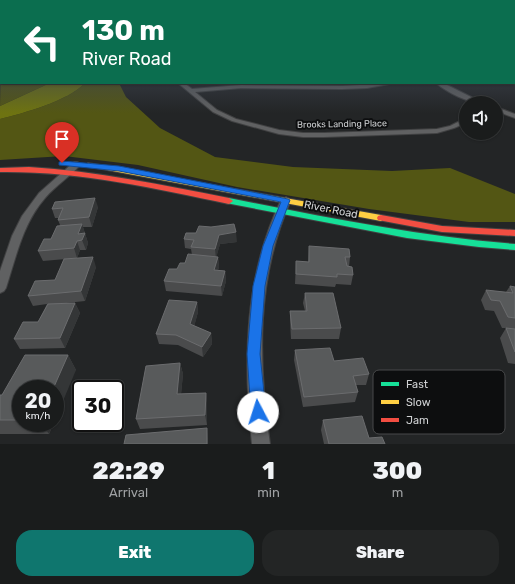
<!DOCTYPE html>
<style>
body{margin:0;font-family:Rubik,sans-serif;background:#232525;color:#f1f3f6;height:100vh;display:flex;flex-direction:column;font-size:15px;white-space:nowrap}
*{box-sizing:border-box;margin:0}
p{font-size:13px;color:#9fa1a3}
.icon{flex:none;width:22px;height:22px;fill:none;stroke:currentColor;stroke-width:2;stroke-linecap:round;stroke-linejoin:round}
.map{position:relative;height:444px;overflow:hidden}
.drawer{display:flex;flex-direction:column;background:#1a1c1c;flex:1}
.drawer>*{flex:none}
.banner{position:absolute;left:0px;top:0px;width:515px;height:84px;box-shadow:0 1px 3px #0004,0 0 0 1px #383a3b;background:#0b6e4f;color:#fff;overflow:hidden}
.fabs{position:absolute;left:459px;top:96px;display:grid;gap:8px}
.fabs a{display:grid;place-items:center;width:44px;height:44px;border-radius:50%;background:#1a1c1c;box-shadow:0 1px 3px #0004,0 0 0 1px #383a3b;font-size:20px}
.speed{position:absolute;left:12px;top:380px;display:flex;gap:8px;font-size:20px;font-weight:700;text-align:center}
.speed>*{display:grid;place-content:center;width:52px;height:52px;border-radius:50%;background:#1a1c1c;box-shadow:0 1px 3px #0004,0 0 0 1px #383a3b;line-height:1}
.speed small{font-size:10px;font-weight:400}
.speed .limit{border:2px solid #111;border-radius:6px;background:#fff;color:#111}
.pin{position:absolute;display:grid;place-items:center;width:34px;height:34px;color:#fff;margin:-41px -17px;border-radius:50% 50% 50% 0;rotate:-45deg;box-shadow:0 0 4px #0007}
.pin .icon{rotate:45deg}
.me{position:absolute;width:44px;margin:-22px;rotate:355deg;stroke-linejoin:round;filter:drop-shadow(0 0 3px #0008)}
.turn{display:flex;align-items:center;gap:14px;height:84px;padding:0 16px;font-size:18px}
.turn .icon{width:52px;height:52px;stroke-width:2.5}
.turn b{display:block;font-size:28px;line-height:34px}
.eta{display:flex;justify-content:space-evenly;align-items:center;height:68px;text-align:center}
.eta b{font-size:24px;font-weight:800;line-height:28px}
.button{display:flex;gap:8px;margin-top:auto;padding:8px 16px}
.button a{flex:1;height:46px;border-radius:16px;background:#0f766e;color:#fff;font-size:16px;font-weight:800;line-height:46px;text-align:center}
.button a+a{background:#232525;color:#f1f3f6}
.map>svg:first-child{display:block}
</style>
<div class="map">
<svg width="515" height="444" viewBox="0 0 515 444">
<rect width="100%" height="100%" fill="#232526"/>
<g fill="#535614">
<polygon points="1,55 1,83 50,83 0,106"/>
<path d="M85 83H119L126 97 160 128 215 157 293 167 392 171 450 168 515 194V222H469L369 209 237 187 138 165 64 156 0 160V119C24 113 68 101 85 83Z"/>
</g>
<path fill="#6e7311" d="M50 83H85C68 101 24 113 0 119V106Z"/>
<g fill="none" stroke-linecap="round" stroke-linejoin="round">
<defs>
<g id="street">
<polygon points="178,83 184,83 192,89 241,85 342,86 395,83 367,88 342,89 241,88 195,92 217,110 236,119 279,130 303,133 324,133 437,129 450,126 466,118 466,123 454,128 437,133 324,137 303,137 279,134 232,121 213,112"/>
<path d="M436 83H443L483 103C468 103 448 93 436 83Z"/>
<polygon points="496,107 515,114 515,118 496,111"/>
<path d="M74 162H77L81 164C71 176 56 185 45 198 23 223 16 257 6 288L4 291 0 293V271L12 236 22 216 39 193Z"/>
<path d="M286 197 291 200C256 278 258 361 270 444H252C243 361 244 277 281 200Z"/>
</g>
<path id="fast" d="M229 198C324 217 418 236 515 244V250L479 247 407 238 226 203 225 201Z"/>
<polygon id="slow" points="88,163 381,215 385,218 381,221 91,167 88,167"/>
<g id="jam">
<path d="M29 167C97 171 162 185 229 198L233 201 229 204C153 188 78 171 0 172V168Z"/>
<polygon points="381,215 442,226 515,230 515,236 442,232 378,220 377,218 378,216"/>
</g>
</defs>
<use href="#street" stroke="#404142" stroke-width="2"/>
<use href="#fast" stroke="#404142" stroke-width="2"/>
<use href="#slow" stroke="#404142" stroke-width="2"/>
<use href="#jam" stroke="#404142" stroke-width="2"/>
<use href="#street" fill="#606162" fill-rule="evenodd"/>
<use href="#fast" fill="#16e098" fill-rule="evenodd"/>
<use href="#slow" fill="#ffcf43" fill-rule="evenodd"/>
<use href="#jam" fill="#f24e42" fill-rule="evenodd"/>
</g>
<g fill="#4a4b4c">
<polygon points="55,202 98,207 92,227 83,227 88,243 86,250 80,250 77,258 43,261 38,251 51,239 60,225 58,220 59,218 55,218 52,209"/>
<polygon points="184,239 237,242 220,244 216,257 218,257 219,267 218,270 225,271 226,281 222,296 166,291 164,281 185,263 192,255 191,249 185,248"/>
<polygon points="309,246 350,257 349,267 353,275 351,285 336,284 335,287 295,284 296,261 308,262"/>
<polygon points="96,267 85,301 57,304 75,303 80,313 65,348 20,349 14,339 38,322 47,304 33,306 28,296 55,280"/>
<polygon points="510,286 515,287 515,329 507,328 515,329 515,365 515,364 508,363 500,338 506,328 502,328 494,311 485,310 481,300 486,290 506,292"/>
<polygon points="305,293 341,328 339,339 291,339 290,321 290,311 305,311 303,303"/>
<polygon points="197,302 198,312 194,326 211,333 212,344 203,357 178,345 159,344 156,334"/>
<polygon points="295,350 334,361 369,374 366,385 356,385 358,392 355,402 303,407 294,360"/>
<polygon points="68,355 76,370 21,389 21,423 54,423 49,434 0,434 0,395 2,395"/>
<polygon points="180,363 183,374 181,394 206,393 207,403 207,425 140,429 136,419"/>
<polygon points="323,420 369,438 385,444 324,444 321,430"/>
</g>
<g fill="#343637">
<polygon points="95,198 98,207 92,227 89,217"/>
<polygon points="82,224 88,243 86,250 82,240 78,234"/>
<polygon points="236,232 237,242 220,244 216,259 215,249 219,235"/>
<polygon points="77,241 80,250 77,258 74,248"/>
<polygon points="93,257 96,267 85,301 81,291"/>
<polygon points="218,257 219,267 215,280 214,270"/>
<polygon points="225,271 226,281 222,296 221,286"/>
<polygon points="197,302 198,312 192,335 190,324"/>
<polygon points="75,303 80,313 65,348 60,338"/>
<polygon points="211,333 212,344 203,357 202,347"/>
<polygon points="68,355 76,370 55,420 55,389 53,389"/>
<polygon points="180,363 183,374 180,404 177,394"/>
<polygon points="206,393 207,403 207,425 205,415"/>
<polygon points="41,423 54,423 49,434"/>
<polygon points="207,428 208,438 208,444 207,444"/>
</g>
<g fill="#585a5b" stroke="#6b6c6e">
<polygon points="95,198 89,217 58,220 63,208 52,209 55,202"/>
<polygon points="82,224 78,234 85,233 82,240 77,241 74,248 38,251 44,239 51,239 57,226"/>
<polygon points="234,224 236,232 219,235 215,249 191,247 194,240 184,239 186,233 196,233 199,226 211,227"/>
<polygon points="309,246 349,249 350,257 345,257 347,266 352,267 353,275 337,274 337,277 296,274 296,261 309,262"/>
<polygon points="188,254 218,257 214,270 225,271 221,286 164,281 169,269 177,269 180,263 185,263"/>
<polygon points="93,257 81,291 28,296 35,281 55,280 64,259"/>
<polygon points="510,286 515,287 515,318 508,317 500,301 491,300 486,290 513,293"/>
<polygon points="305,293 333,293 341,328 292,329 290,311 307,311"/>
<polygon points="169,300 197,302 190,324 211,333 202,347 176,335 156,334"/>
<polygon points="75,303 60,338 14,339 23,322 38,322 48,304"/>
<polygon points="506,328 515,329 515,352"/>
<polygon points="330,348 334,361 363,358 369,374 353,376 358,392 304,397 295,350"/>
<polygon points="25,355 68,355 53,389 21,389 21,420 0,420 0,395 2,395"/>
<polygon points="180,363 177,394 206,393 205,415 136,419 146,366"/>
<polygon points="362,416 369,438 382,437 385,444 329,444 323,420"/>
<polygon points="207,428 207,444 124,444 126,435"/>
</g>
<linearGradient id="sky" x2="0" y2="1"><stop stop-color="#131415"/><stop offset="0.45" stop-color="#3f4652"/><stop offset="1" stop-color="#3f4652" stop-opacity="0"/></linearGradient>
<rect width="515" height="113" fill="url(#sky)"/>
<polygon fill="#1a73e8" stroke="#114b97" points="62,161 119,166 288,199 290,200 273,246 265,286 260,354 266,412 264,418 258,420 253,418 251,412 247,354 253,286 263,246 281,202 119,171 59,165 59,162"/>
<g text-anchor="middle" stroke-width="4" stroke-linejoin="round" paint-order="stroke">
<g font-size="9" fill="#d0d2d4" stroke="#0d0e0f">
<text transform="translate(342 124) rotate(-1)" y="3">Brooks Landing Place</text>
</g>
<g font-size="11" fill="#d0d2d4" stroke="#0d0e0f">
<text transform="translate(331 209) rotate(11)" y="4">River Road</text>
</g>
</g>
<rect x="373" y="370" width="132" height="64" rx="6" fill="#0d0e0f" stroke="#48494a" stroke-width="1"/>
<rect x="381" y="382" width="18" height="4" fill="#16e098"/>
<rect x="381" y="400" width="18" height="4" fill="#ffcf43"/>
<rect x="381" y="418" width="18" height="4" fill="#f24e42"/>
<g font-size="11" fill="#d0d2d4">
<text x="406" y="388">Fast</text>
<text x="406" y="406">Slow</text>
<text x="406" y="424">Jam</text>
</g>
</svg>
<div class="fabs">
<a><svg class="icon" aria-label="sound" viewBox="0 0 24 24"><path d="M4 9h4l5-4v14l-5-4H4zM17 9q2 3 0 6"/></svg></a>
</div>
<div class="speed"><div>20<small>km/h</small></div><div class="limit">30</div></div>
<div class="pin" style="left:62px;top:163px;background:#d93025"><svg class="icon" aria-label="arrive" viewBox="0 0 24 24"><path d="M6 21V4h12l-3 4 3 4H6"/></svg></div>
<svg class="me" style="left:258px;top:412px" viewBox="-20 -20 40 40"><circle r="19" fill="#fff"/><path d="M0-13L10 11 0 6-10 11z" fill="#1a73e8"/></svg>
<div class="banner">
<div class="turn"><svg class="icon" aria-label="left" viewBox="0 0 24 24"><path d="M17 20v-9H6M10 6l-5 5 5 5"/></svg><div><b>130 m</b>River Road</div></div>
</div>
</div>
<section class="drawer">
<div class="eta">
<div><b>22:29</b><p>Arrival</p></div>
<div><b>1</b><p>min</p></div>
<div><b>300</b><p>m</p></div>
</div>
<div class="button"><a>Exit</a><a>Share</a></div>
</section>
